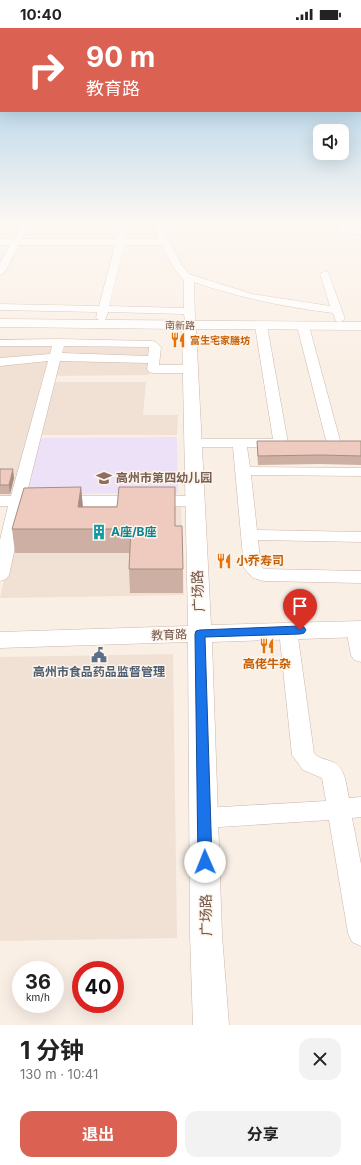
<!DOCTYPE html>
<html lang="zh">
<meta charset="utf-8">
<style>
body{margin:0;font-family:Inter,"Noto Sans SC",sans-serif;background:#f2f2f2;color:#222;height:100vh;display:flex;flex-direction:column;font-size:15px;white-space:nowrap}
*{box-sizing:border-box;margin:0}
p{font-size:13px;color:#767676}
.icon{flex:none;width:22px;height:22px;fill:none;stroke:currentColor;stroke-width:2;stroke-linecap:round;stroke-linejoin:round}
.map{position:relative;height:997px;overflow:hidden}
.panel{display:flex;flex-direction:column;background:#fff;flex:1}
.panel>*{flex:none}
.hud{position:absolute;left:0px;top:0px;width:361px;height:84px;box-shadow:0 4px 16px #0002;background:#db6153;color:#fff;overflow:hidden}
.controls{position:absolute;left:313px;top:96px;display:grid;gap:8px}
.controls a{display:grid;place-items:center;width:36px;height:36px;border-radius:8px;background:#fff;box-shadow:0 4px 16px #0002;font-size:20px}
.speed{position:absolute;left:12px;top:933px;display:flex;gap:8px;font-size:20px;font-weight:700;text-align:center}
.speed>*{display:grid;place-content:center;width:52px;height:52px;border-radius:50%;background:#fff;box-shadow:0 4px 16px #0002;line-height:1}
.speed small{font-size:10px;font-weight:400}
.speed .limit{border:6px solid #d22;background:#fff;color:#111}
.pin{position:absolute;display:grid;place-items:center;width:34px;height:34px;color:#fff;margin:-41px -17px;border-radius:50% 50% 50% 0;rotate:-45deg;box-shadow:0 0 4px #0007}
.pin .icon{rotate:45deg}
.me{position:absolute;width:44px;margin:-22px;rotate:359deg;stroke-linejoin:round;filter:drop-shadow(0 0 3px #0008)}
.turn{display:flex;align-items:center;gap:14px;height:84px;padding:0 20px;font-size:18px}
.turn .icon{width:52px;height:52px;stroke-width:2.5}
.turn b{display:block;font-size:28px;line-height:34px}
.round{display:grid;place-items:center;flex:none;width:42px;height:42px;border-radius:12px;background:#f2f2f2}
.overview{display:flex;align-items:center;justify-content:space-between;height:68px;padding:0 20px}
h1{font-size:24px;font-weight:700;line-height:30px}
.primary-button{display:flex;gap:8px;margin-top:auto;padding:8px 20px}
.primary-button a{flex:1;height:46px;border-radius:12px;background:#db6153;color:#fff;font-size:16px;font-weight:700;line-height:46px;text-align:center}
.primary-button a+a{background:#f2f2f2;color:#222}
.status{display:flex;justify-content:space-between;align-items:center;height:28px;padding:0 20px;background:#fff;direction:ltr}
.status svg{height:11px;fill:currentColor}
.map>svg:first-child{display:block}
</style>
<div class="status"><b>10:40</b><svg viewBox="0 0 49 12"><path d="M0 12V9h3v3zM5 12V6h3v6zM10 12V3h3v9zM15 12V0h3v12zM26 1h20v11H26zM47 4h2v5h-2z"/></svg></div>
<div class="map">
<svg width="361" height="997" viewBox="0 0 361 997">
<rect width="100%" height="100%" fill="#faefe5"/>
<g fill="#f1e0d4">
<polygon points="150,316 149,347 43,348 13,469 0,469 0,317"/>
<polygon points="55,354 146,354 143,387 178,387 177,407 41,407"/>
<polygon points="181,479 184,567 0,570 19,481"/>
<polygon points="173,626 177,910 0,913 0,629"/>
</g>
<polygon fill="#ece1f6" points="177,409 178,465 27,466 40,410"/>
<g fill="none" stroke-linecap="round" stroke-linejoin="round">
<defs>
<g id="minor">
<path d="M22 196H30L22 211H116L119 205 122 204 126 207 125 211H159L154 196H162L163 202 181 236 189 246 252 266 330 278 320 246 325 243 328 244 345 291 340 294 336 293 333 285C285 279 240 270 194 254L195 292 190 295 185 292 184 286 108 284 105 292 101 293 96 290 97 284 0 282V276L99 278 115 217H19L5 244 0 247V235L10 217H0V211H13ZM124 217H162L172 237 184 253V280L109 278Z"/>
<polygon points="335,196 344,196 346,200 361,201 361,207 340,204"/>
<polygon points="261,295 267,298 288,415 286,418 281,419 247,419 250,439 361,440 361,448 251,447 257,502 361,504 361,514 258,512 261,538 264,541 361,543 361,555 264,553 253,550 244,540 233,419 194,419 189,418 187,415 189,412 194,411 273,411 255,298"/>
<polygon points="303,295 309,298 341,416 339,419 334,420 329,419 327,416 297,298"/>
<path d="M59 311 152 313 156 314 161 319 159 337H191L195 338 197 341 195 344 191 345H153L149 344 147 341 148 335 60 333 26 468 31 470 34 473 31 476 24 478 9 547 6 551 0 553V512L8 478H0V468H11L48 333 0 338V330L50 326 52 318H0V312ZM64 318 149 319V320L148 328 62 325Z"/>
<polygon points="61,468 194,468 199,470 202,473 199,476 194,478 61,478 56,476 53,473 56,470"/>
<polygon points="355,595 361,596 361,634 354,632 351,627 346,601 348,596"/>
<path d="M288 596 295 597 297 602 314 725C319 731 326 731 333 734 346 740 346 758 349 770L361 769V789L352 790 361 836V918L352 914 348 905 329 792 204 800 196 797 192 790 196 783 204 780 326 773 322 750 303 742 292 727 279 602 281 597Z"/>
</g>
<polygon id="tertiary" points="0,291 361,294 361,302 196,301 211,597 361,593 361,609 212,614 222,907 229,997 193,997 190,907 188,614 0,620 0,604 188,598 182,301 0,299"/>
</defs>
<use href="#minor" stroke="#cbb6ac" stroke-width="1"/>
<use href="#tertiary" stroke="#cbb6ac" stroke-width="1"/>
<use href="#minor" fill="#fff" fill-rule="evenodd"/>
<use href="#tertiary" fill="#fff" fill-rule="evenodd"/>
</g>
<g fill="#cdafa3">
<polygon points="257,413 361,413 361,437 320,436 258,437 257,422"/>
<polygon points="0,441 14,450 10,466 0,466"/>
<polygon points="81,459 83,479 175,498 183,541 183,565 130,565 129,541 129,525 15,525 12,501"/>
</g>
<g fill="#a78e85">
<polygon points="13,441 14,450 10,466 9,457"/>
<polygon points="81,459 83,482 80,502 78,479"/>
</g>
<g fill="#eecbbe" stroke="#a78e85">
<polygon points="257,413 361,413 361,428 321,427 258,428"/>
<polygon points="0,441 13,441 9,457 0,457"/>
<polygon points="81,459 78,479 117,479 119,459 175,459 175,498 182,498 183,541 129,541 131,501 12,501 24,460"/>
</g>
<linearGradient id="sky" x2="0" y2="1"><stop stop-color="#96c6e6"/><stop offset="0.58" stop-color="#fdf8f3"/><stop offset="1" stop-color="#fdf8f3" stop-opacity="0"/></linearGradient>
<rect width="361" height="336" fill="url(#sky)"/>
<polygon fill="#1a73e8" stroke="#114b97" points="300,598 304,599 306,602 304,605 300,606 205,609 212,834 210,838 205,840 200,838 198,834 195,606 196,603 200,602"/>
<defs>
<symbol id="restaurant-bare" viewBox="-9 -9 18 18"><path d="M-5-6h1v4h1v-4h1v4h1v-4h1v5L-1.5 .5V6h-2V.5L-5-1ZM5-6V6H3V1.5H1.5Q1.5-4 5-6Z" fill="#e8710a" stroke="#fdf4ea" stroke-width="2.5" paint-order="stroke"/></symbol>
<symbol id="school-bare" viewBox="-9 -9 18 18"><path d="M0-5L7-2L0 1L-7-2ZM-4 1L0 2.5L4 1V4Q0 6-4 4Z" fill="#8d6e63" stroke="#fdf4ea" stroke-width="2.5" paint-order="stroke"/></symbol>
<symbol id="building-bare" viewBox="-9 -9 18 18"><path d="M-4-6H4V6H1V3H-1V6H-4ZM-2.5-4.3h1.7v1.8h-1.7ZM.8-4.3h1.7v1.8H.8ZM-2.5-1h1.7V.8h-1.7ZM.8-1h1.7V.8H.8Z" fill="#0f9aa8" stroke="#fdf4ea" stroke-width="2.5" paint-order="stroke"/></symbol>
<symbol id="civic-bare" viewBox="-9 -9 18 18"><path d="M-.6-6.5H3V-4.5H.6V-3L4-1V1h2V6H-6V1h2V-1L-.6-3ZM-1.2 2.5V6h2.4V2.5Z" fill="#5c6f8a" stroke="#fdf4ea" stroke-width="2.5" paint-order="stroke"/></symbol>
</defs>
<g fill-rule="evenodd">
<use href="#restaurant-bare" x="167" y="301" width="22" height="22"/>
<use href="#school-bare" x="93" y="439" width="22" height="22"/>
<use href="#building-bare" x="88" y="493" width="22" height="22"/>
<use href="#restaurant-bare" x="213" y="522" width="22" height="22"/>
<use href="#restaurant-bare" x="256" y="607" width="22" height="22"/>
<use href="#civic-bare" x="88" y="616" width="22" height="22"/>
</g>
<g text-anchor="middle" stroke-width="3" stroke-linejoin="round" paint-order="stroke">
<g font-size="10" fill="#71554c" stroke="#fdf4ea">
<text transform="translate(180 297) rotate(1)" y="4">南新路</text>
</g>
<g font-size="10" font-weight="bold" fill="#c56008" stroke="#fdf4ea" text-anchor="start">
<text x="190" y="316">富生宅家膳坊</text>
</g>
<g font-size="12" font-weight="bold" fill="#785e54" stroke="#fdf4ea" text-anchor="start">
<text x="116" y="454">高州市第四幼儿园</text>
</g>
<g font-size="12" font-weight="bold" fill="#0d838f" stroke="#fdf4ea" text-anchor="start">
<text x="111" y="508">A座/B座</text>
</g>
<g font-size="12" font-weight="bold" fill="#c56008" stroke="#fdf4ea" text-anchor="start">
<text x="236" y="537">小乔寿司</text>
<text x="267" y="640" text-anchor="middle">高佬牛杂</text>
</g>
<g font-size="12" fill="#71554c" stroke="#fdf4ea">
<text transform="translate(169 607) rotate(-2)" y="4">教育路</text>
</g>
<g font-size="12" font-weight="bold" fill="#4e5e75" stroke="#fdf4ea">
<text x="99" y="648">高州市食品药品监督管理</text>
</g>
<g font-size="14" fill="#71554c" stroke="#fdf4ea">
<text transform="translate(198 563) rotate(-93)" y="5">广场路</text>
<text transform="translate(206 887) rotate(-91)" y="5">广场路</text>
</g>
</g>
</svg>
<div class="controls">
<a><svg class="icon" aria-label="sound" viewBox="0 0 24 24"><path d="M4 9h4l5-4v14l-5-4H4zM17 9q2 3 0 6"/></svg></a>
</div>
<div class="speed"><div>36<small>km/h</small></div><div class="limit">40</div></div>
<div class="pin" style="left:300px;top:602px;background:#d93025"><svg class="icon" aria-label="arrive" viewBox="0 0 24 24"><path d="M6 21V4h12l-3 4 3 4H6"/></svg></div>
<svg class="me" style="left:205px;top:834px" viewBox="-20 -20 40 40"><circle r="19" fill="#fff"/><path d="M0-13L10 11 0 6-10 11z" fill="#1a73e8"/></svg>
<div class="hud">
<div class="turn"><svg class="icon" aria-label="right" viewBox="0 0 24 24"><path d="M7 20v-9h11M14 6l5 5-5 5"/></svg><div><b>90 m</b>教育路</div></div>
</div>
</div>
<section class="panel">
<div class="overview"><div><h1>1 分钟</h1><p>130 m · 10:41</p></div><a class="round"><svg class="icon" aria-label="close" viewBox="0 0 24 24"><path d="M6 6l12 12M18 6L6 18"/></svg></a></div>
<div class="primary-button"><a>退出</a><a>分享</a></div>
</section>
